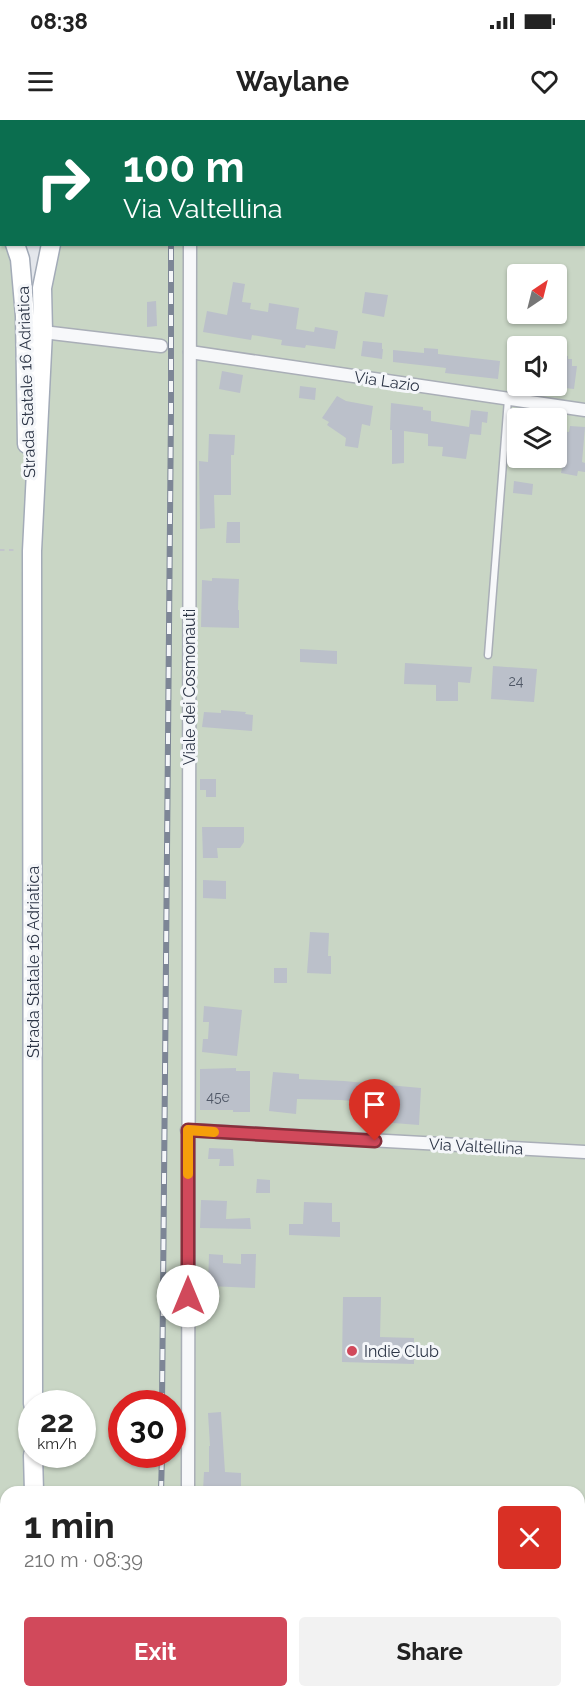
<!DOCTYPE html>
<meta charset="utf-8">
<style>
body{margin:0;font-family:Raleway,sans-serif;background:#f2f2f2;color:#222;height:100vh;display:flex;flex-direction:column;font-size:22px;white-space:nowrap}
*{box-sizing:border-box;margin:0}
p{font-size:20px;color:#767676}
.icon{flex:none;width:33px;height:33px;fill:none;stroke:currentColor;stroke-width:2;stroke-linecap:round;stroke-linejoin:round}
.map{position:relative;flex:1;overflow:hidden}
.details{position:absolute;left:0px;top:1366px;width:585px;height:212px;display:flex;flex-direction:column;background:#fff;border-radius:18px 18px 0 0;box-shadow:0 2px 4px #0004}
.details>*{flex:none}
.hud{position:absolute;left:0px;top:0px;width:585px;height:126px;box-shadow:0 2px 4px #0004;background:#0b6e4f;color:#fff;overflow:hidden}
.needle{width:39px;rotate:35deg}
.fabs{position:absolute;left:507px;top:144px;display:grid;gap:12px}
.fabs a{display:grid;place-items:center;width:60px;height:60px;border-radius:6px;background:#fff;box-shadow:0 2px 4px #0004;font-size:30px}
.speed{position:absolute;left:18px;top:1270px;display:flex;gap:12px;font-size:30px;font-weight:700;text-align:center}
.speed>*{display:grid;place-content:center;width:78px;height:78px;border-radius:50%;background:#fff;box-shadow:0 2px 4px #0004;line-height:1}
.speed small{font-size:15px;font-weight:400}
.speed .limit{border:9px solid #d22;background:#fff;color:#111}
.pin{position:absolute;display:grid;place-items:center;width:51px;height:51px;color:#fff;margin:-62px -26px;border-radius:50% 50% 50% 0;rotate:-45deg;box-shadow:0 0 6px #0007}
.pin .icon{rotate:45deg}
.me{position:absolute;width:66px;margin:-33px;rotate:0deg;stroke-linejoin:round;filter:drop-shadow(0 0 4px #0008)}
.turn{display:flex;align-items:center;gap:21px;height:126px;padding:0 24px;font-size:27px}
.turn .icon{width:78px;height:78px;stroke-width:2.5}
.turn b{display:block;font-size:42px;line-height:51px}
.round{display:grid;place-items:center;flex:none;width:63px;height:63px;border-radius:6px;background:#f2f2f2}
.overview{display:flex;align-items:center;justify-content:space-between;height:102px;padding:0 24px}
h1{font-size:36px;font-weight:700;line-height:45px}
.cta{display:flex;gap:12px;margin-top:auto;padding:12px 24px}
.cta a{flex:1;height:69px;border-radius:6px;background:#d1495b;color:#fff;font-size:24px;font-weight:700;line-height:69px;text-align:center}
.cta a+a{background:#f2f2f2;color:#222}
.status{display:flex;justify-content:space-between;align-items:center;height:42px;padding:0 30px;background:#fff;direction:ltr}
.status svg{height:16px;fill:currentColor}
header{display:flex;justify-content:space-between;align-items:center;height:78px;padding:0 24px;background:#fff;font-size:27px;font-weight:700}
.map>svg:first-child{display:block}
</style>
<div class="status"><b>08:38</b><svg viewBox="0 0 49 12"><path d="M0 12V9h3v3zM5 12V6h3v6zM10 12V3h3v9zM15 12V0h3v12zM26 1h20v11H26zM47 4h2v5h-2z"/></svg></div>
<header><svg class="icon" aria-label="menu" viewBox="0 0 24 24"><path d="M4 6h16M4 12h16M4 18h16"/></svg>Waylane<svg class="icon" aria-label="heart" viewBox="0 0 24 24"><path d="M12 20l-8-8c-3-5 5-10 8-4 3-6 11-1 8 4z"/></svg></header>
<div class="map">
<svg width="585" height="1577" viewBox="0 0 585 1577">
<rect width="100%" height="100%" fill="#e4e7ec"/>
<path fill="#c9d6c5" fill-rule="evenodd" d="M75 0H585V1577H0V93L2 124 7 125C22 184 19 248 21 309L56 125 584 124V2L75 1ZM518 154H556V194H518ZM518 226H556V266H518ZM518 298H556V338H518ZM32 1284H82V1335H32ZM122 1284H172V1335H122ZM6 1372H579V1572H6Z"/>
<g fill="#bbc0ca">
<polygon points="233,162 245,164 242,182 251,183 250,189 268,192 269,183 299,188 296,209 314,212 315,207 338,211 335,229 306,225 305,228 281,225 282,220 252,215 251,220 203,212 207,191 227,195"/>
<polygon points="365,172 388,175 384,197 362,193"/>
<polygon points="156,181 157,206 147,207 147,182"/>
<polygon points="363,221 382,223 382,229 383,229 382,239 361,236"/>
<polygon points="424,228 438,229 438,234 500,241 498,259 445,253 446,248 393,242 393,230 424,233"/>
<polygon points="556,235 568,236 568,239 572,239 572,246 577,246 574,269 556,267"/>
<polygon points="222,251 243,255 240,273 219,269"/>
<polygon points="300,266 316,268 315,280 299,278"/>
<polygon points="337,276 346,281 373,286 370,306 362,304 358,328 345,326 346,318 327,305 329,302 322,298"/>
<polygon points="391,283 423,287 423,290 431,291 431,301 469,307 471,290 488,292 487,303 482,302 481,315 470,314 466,339 442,336 443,327 428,326 428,314 404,311 404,343 392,344 392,310 390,310"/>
<polygon points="570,306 585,307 582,342 585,343 585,352 578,351 577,356 561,353 562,348 558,348 561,325 558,325 559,311 569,312"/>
<polygon points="209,314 235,315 234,335 231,335 231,375 214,375 215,408 200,409 199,341 208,342"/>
<polygon points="514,361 533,364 532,375 513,373"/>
<polygon points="227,402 240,402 240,423 226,423"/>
<polygon points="212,458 239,459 238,490 239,490 239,508 201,507 202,460 212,461"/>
<polygon points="300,529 337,531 337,544 300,542"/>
<polygon points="405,543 472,547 470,563 458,562 458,581 436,581 436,565 404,564"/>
<polygon points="493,546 537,549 534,582 491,579"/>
<polygon points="221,590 246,592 245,594 253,595 252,611 202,607 204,592 221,593"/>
<polygon points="200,659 216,659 216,677 206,677 206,670 200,670"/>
<polygon points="202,707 244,707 244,722 240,728 217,728 218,738 203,738"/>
<polygon points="203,760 226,761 226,779 203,778"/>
<polygon points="310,812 329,813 328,836 331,836 331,854 307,853"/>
<rect x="274" y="848" width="13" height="15"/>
<polygon points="204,886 242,890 237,936 202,932 203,919 208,919 209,902 203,902"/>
<polygon points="236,948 236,951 250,951 250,992 233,992 233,990 200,990 200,949"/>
<polygon points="273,952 299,954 299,959 344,961 421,968 419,1005 393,1003 394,984 340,980 297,979 296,994 269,991"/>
<polygon points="209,1028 233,1029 234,1046 219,1046 220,1039 208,1039"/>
<polygon points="257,1059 270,1060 270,1073 256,1073"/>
<polygon points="201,1080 227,1081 226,1099 250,1098 251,1109 200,1108"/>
<polygon points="304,1082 332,1083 332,1102 340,1102 340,1117 289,1115 289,1104 303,1104"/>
<polygon points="209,1134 223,1135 223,1143 241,1144 241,1134 256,1134 255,1168 208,1166"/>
<polygon points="343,1177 381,1177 380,1217 414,1218 414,1244 342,1242"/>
<polygon points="221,1292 225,1352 241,1353 241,1371 203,1370 204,1352 209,1352 209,1326 210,1326 208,1293"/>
</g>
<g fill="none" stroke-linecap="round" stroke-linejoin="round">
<defs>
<g id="service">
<polyline points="0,6 2,5"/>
<polyline points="488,535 508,279"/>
</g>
<g id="minor">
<polyline points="191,2 191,0"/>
<polyline points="43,212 161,226"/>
<polyline points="190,232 585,290"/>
<polyline points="187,1010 585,1032"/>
<polyline points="188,1372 190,124"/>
<polyline points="188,1577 188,1572"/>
</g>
<g id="primary">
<polyline points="67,2 67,0"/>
<polyline points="0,35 2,51"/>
<polyline points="15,124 20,139 25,196 27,324"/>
<polyline points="33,1284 32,431 43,212 42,168 51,124"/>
<polyline points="33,1335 34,1372"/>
<polyline points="34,1572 34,1577"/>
</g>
</defs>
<use href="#service" stroke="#a9aeb7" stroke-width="9"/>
<use href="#minor" stroke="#a9aeb7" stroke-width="15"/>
<use href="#primary" stroke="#a3abb8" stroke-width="21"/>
<polyline stroke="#c2c5cb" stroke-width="2" stroke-dasharray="4.5 4.5" stroke-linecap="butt" points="0,430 18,430"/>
<use href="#service" stroke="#f7f8fa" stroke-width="6"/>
<use href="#minor" stroke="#f7f8fa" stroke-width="12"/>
<use href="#primary" stroke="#fff" stroke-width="18"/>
<defs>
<g id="rail">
<polyline points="172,2 172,0"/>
<polyline points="162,1284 171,289 171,124"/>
<polyline points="161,1372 162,1335"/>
<polyline points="159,1577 159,1572"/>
</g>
</defs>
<use href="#rail" stroke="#7d8696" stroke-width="6"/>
<use href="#rail" stroke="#f4f6f9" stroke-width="4" stroke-dasharray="11" stroke-linecap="butt"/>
</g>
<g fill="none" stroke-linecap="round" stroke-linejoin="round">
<defs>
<polyline id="route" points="188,1176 188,1010 375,1021"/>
</defs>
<use href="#route" stroke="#882f3b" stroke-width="15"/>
<use href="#route" stroke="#d1495b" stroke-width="10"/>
<polyline stroke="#f59e0b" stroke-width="10" points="188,1054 188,1010 214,1012"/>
</g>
<circle fill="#d1495b" stroke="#f4f6f9" stroke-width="2" cx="352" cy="1231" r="6"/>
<g text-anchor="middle" stroke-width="6" stroke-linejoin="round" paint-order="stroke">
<g font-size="14" fill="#4f5766">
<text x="516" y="566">24</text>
<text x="218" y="982">45e</text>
</g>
<g font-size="16" fill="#2b3445" stroke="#f4f6f9">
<text transform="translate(387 261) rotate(8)" y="6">Via Lazio</text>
<text transform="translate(26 262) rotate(-92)" y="6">Strada Statale 16 Adriatica</text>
<text transform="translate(189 567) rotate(-90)" y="6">Viale dei Cosmonauti</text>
<text transform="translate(33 842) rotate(-90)" y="6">Strada Statale 16 Adriatica</text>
<text transform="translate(476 1026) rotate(3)" y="6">Via Valtellina</text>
</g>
<g font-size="16" fill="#2b3445" stroke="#f4f6f9" text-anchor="start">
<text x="364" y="1237">Indie Club</text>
</g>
</g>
</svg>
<div class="fabs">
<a><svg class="needle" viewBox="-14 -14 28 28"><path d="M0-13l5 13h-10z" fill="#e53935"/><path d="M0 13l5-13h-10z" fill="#767676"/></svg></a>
<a><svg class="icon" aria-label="sound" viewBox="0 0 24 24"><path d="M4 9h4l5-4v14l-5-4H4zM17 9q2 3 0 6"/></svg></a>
<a><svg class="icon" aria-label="layers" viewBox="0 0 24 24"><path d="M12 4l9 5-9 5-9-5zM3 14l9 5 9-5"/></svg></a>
</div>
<div class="speed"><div>22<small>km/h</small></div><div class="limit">30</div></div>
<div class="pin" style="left:375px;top:1021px;background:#d93025"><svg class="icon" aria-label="arrive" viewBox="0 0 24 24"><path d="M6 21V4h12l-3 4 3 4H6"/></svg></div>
<svg class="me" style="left:188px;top:1176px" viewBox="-20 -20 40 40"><circle r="19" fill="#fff"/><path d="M0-13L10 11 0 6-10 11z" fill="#d1495b"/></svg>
<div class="hud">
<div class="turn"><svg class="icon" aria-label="right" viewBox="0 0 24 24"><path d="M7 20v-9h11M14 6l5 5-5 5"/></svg><div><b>100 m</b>Via Valtellina</div></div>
</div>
<section class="details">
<div class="overview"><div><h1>1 min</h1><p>210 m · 08:39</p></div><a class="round" style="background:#d93025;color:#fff"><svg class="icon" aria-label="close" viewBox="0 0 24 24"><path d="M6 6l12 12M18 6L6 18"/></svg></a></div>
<div class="cta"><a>Exit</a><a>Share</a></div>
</section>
</div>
